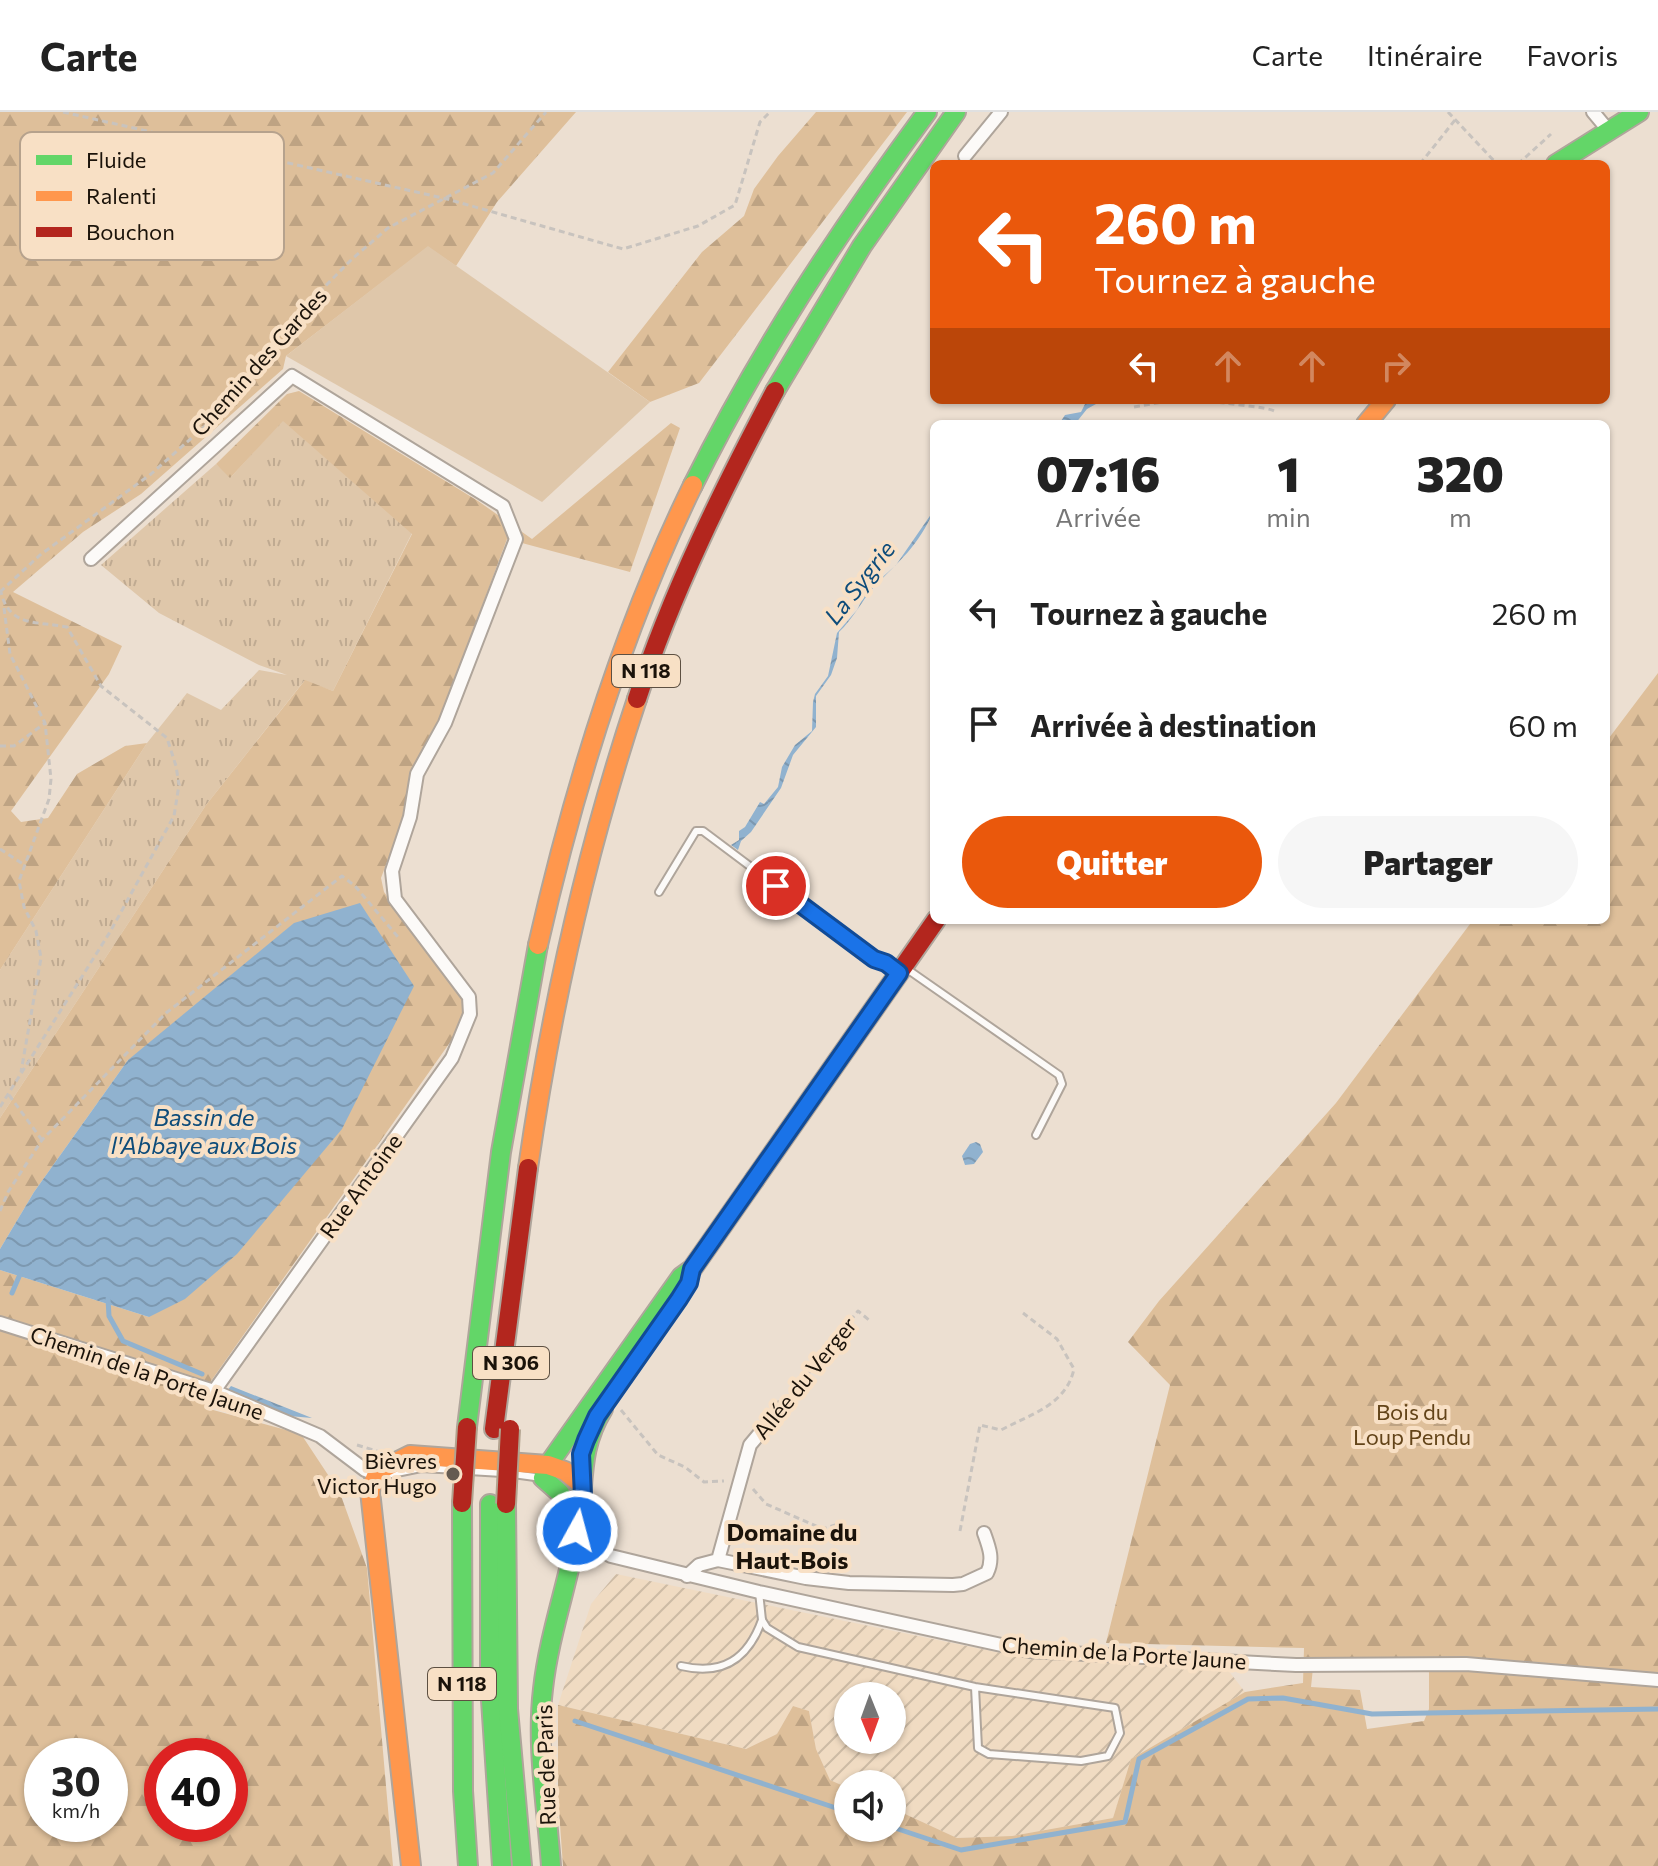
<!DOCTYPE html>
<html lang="fr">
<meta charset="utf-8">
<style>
body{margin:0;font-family:Commissioner,sans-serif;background:#f6f6f6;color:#222;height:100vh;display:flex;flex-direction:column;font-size:30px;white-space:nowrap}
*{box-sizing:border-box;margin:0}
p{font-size:26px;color:#767676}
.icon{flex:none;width:44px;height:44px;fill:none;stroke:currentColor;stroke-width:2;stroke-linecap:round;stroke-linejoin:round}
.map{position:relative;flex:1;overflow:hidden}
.panel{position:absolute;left:930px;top:308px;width:680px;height:504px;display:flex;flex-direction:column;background:#fff;border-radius:12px;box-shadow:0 2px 6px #0004}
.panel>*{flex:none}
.banner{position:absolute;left:930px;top:48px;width:680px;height:244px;border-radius:12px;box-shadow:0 2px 6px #0004;background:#ea580c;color:#fff;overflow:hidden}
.needle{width:52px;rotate:179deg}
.buttons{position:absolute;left:834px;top:1570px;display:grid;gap:16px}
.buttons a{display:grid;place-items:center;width:72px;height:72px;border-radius:50%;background:#fff;box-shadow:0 2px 6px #0004;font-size:40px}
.speed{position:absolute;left:24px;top:1626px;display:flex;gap:16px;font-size:40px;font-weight:700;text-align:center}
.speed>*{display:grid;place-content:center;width:104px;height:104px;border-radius:50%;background:#fff;box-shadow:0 2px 6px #0004;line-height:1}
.speed small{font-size:20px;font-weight:400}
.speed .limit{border:12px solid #d22;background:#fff;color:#111}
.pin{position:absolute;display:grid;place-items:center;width:68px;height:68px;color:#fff;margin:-34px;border:4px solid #fff;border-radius:50%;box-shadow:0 2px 8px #0007}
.me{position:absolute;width:88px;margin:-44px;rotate:7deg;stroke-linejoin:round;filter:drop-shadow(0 0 6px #0008)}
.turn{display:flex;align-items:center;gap:28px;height:168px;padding:0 32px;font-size:36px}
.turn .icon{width:104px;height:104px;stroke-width:2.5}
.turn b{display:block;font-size:56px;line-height:68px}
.lanes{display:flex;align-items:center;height:76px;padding:0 32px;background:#0003;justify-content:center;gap:40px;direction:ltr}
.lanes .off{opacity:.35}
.eta{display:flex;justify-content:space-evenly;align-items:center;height:136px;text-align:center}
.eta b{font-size:48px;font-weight:800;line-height:56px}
.primary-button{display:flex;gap:16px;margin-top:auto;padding:16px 32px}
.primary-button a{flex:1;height:92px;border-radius:48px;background:#ea580c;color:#fff;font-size:32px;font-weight:800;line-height:92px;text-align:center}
.primary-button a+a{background:#f6f6f6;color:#222}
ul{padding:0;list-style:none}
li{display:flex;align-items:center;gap:24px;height:112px;padding:0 32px}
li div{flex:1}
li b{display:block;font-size:30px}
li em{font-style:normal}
header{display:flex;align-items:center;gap:48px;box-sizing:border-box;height:112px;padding:0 40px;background:#fff;border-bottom:2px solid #e0e0e0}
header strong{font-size:38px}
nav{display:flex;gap:44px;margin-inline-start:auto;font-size:28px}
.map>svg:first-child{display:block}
</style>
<header>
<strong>Carte</strong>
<nav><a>Carte</a><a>Itinéraire</a><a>Favoris</a></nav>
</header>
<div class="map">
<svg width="1658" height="1754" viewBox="0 0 1658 1754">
<defs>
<pattern id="industrial-furrows" width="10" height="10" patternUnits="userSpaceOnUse" patternTransform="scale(2)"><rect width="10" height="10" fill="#f0dbc2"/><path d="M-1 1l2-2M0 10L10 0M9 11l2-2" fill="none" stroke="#cdbba5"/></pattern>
<pattern id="grass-tufts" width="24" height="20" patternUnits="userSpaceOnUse" patternTransform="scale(2)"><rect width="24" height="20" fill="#dfc7aa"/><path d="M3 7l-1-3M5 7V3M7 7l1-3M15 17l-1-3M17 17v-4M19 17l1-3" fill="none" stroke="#bfaa91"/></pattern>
<pattern id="forest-firs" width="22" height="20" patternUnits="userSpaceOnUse" patternTransform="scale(2)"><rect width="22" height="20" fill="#debf9a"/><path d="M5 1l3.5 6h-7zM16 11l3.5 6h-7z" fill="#bea383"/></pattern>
<pattern id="water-waves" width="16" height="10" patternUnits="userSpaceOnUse" patternTransform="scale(2)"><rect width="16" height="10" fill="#90b2cf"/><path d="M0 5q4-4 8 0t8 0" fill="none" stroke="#7c98b0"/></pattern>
</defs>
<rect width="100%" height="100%" fill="#ecdfd1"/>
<path fill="url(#industrial-furrows)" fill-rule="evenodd" d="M616 1462 1020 1545 1119 1548 1228 1558 1245 1580 1131 1647 1113 1706 1012 1724 957 1726 892 1696V1672H848V1676L830 1668 816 1637 809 1599 793 1594 777 1622 746 1637 558 1593 591 1492ZM848 1584H892V1628H848Z"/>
<polygon fill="url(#grass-tufts)" points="283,308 412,421 333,579 304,569 206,693 0,1006 0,858 147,631 187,581 221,598 259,558 287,563 259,553 159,501 101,453 216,352 231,365"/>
<g fill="url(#forest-firs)" fill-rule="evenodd">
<polygon points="0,0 576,0 497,90 456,154 428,135 286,244 283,257 141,382 83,420 13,480 122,534 109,562 11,699 21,710 48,706 77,662 125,634 147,631 0,858"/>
<polygon points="816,0 907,0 699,271 650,290 608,260 702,140 744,104 754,77 778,44"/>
<path d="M299 279 478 389 532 427 671 311 680 316 630 460 507 427 381 766 384 780 462 887 463 912 211 1269 206 1296 301 1322 340 1381 367 1456 393 1754H0V1158L149 1205 128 948 34 1080 0 1137V1006L206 693 305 568 333 579 412 422 283 309 230 366 216 352 287 282ZM42 1644H110V1712H42ZM162 1644H230V1712H162Z"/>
<path d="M1658 561V1754H563L558 1685V1593L746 1637 777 1622 793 1594 809 1599 816 1637 830 1668 848 1676V1716H892V1696L957 1726 1012 1724 1113 1706 1131 1647 1245 1580 1303 1571 1304 1536 1106 1531 1170 1273 1128 1230 1159 1189 1336 991 1473 808H1606V630ZM1313 1556 1429 1559V1597L1424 1609 1367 1617 1360 1578 1311 1575Z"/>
</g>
<polygon fill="#dfc7aa" points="428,134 650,290 542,390 286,244"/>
<g fill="url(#water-waves)">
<polygon points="1087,288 1093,288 1096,292 1087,297 1075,312 1059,312 1065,303 1081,300"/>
<path d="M934 398C918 435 900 448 873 476 861 490 853 507 839 520L837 546 831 563 816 584V615L793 643 781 676 751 720 741 729 738 738 731 733 739 728V719L745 715 760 690 764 692 778 675 782 655 795 633 812 619 813 590 815 582 828 564 837 521 857 498 866 480 896 453Z"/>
<polygon points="360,791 414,874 342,1017 237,1142 185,1187 149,1205 0,1158 0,1137 34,1080 128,948 294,811"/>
<polygon points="976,1030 980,1032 983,1040 974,1052 965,1053 962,1044 970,1032"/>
<polygon points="231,1274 312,1306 289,1304 227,1279"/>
</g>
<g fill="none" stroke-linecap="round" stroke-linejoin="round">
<g stroke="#90b2cf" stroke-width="5">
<polyline points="12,1181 21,1160"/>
<polyline points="108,1187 109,1204 123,1229 202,1262"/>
<polyline points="575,1609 848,1700"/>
<polyline points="892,1715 961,1738 1125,1710 1139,1647 1248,1587 1283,1586 1372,1602 1658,1597"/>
</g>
<defs>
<g id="lane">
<polyline points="659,780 696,719 703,719 874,847 886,851 897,859"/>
<polyline points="907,857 1059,963 1062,972 1036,1023"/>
<polyline points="469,1359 502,1361"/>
<polyline points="513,1362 542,1366"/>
<polyline points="382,1364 421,1356 458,1358"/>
<polyline points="759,1480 762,1508 767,1516 798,1535 975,1575 1115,1596 1120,1621 1108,1644 1081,1649 989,1642 978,1636 975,1575"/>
<path d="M681 1554C723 1564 748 1547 762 1508"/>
</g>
<g id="street">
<polyline points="1593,0 1608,18"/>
<polyline points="965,44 1001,0"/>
<polyline points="91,447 292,264 503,394 516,427 445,611 417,662 410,705 392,759 395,787 469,885 470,902 452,946 214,1279"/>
<polyline points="0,1211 214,1279 320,1324 365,1358 375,1362"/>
<polyline points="577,1419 581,1427 611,1444 759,1480 1029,1539 1296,1553 1466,1552 1658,1568"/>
<path d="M718 1448 806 1466 849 1471 953 1473 963 1472 987 1461C994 1447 989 1435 984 1421"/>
<polyline points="687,1464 699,1453 718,1448 750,1333 781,1296"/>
</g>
<g id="fast">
<polyline points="1556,52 1639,0"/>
<polyline points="775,279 862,134 956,0"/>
<path d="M693 373C759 240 839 119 927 0"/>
<polyline points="467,1315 501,1040 538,833"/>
<polyline points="462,1391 463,1679 468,1754"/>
<polyline points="490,1392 490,1573 502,1754"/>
<polyline points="506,1393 508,1597 522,1754"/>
<polyline points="577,1419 560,1381 543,1366 548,1353 681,1165 692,1157 755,1067"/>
<path d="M551 1754C547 1695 536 1635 543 1577 549 1522 569 1469 578 1415 585 1370 578 1338 603 1297"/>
</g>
<g id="slow">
<polyline points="1366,312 1386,288"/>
<path d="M538 833C574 675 622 518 693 373"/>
<path d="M528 1056C551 896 586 740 637 587"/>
<polyline points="411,1754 370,1379 378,1359 410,1343 548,1353 565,1359 581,1372"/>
</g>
<g id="jam">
<path d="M637 587C672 480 722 379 775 279"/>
<polyline points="755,1067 936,808"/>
<polyline points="494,1317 528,1056"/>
</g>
</defs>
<use href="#lane" stroke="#afa59b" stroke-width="10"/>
<use href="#street" stroke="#afa59b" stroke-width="16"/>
<use href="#fast" stroke="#afa59b" stroke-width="22"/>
<use href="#slow" stroke="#afa59b" stroke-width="22"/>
<use href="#jam" stroke="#afa59b" stroke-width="22"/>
<g stroke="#c8c3be" stroke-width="3" stroke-dasharray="6 4" stroke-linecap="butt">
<polyline points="63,0 447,87 623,137 698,114 735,93 760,10 770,0"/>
<polyline points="1448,0 1497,52"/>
<polyline points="1420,52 1455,8"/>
<polyline points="1518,52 1551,22"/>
<path d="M1209 288C1225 293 1268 294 1276 300"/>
<polyline points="1134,295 1175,288"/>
<polyline points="0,480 40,443 151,362 213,307 287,213 352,147 388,116 493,61 546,0"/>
<polyline points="4,496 10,542 45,611 51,667 49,687 19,769 24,795 36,819 41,846 21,960"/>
<polyline points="0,634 14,634 45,611"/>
<polyline points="0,737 23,752"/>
<polyline points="9,983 42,1028"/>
<path d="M0 995 110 820 174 704 179 673 176 654 167 626 101 574 67 515C36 509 9 515 1 480"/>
<polyline points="0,1099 8,1080 42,1028 166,901 342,764 355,774 398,825"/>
<polyline points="788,1287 858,1199 869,1208"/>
<polyline points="621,1298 658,1343 685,1355 704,1370 724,1369"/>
<polyline points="357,1333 377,1339"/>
<polyline points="753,1377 766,1392 823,1417 841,1411"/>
<path d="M960 1419 980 1313 1001 1318C1031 1302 1066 1293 1074 1257L1057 1227 1023 1201"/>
</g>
<use href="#lane" stroke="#fcfaf8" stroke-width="6"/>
<use href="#street" stroke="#fcfaf8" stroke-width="12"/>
<use href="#fast" stroke="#63d668" stroke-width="18"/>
<use href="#slow" stroke="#ff974d" stroke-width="18"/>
<use href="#jam" stroke="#b3261e" stroke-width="18"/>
<defs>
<g id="jam-bridge">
<polyline points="462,1391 467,1315"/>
<polyline points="506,1392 510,1317"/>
</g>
</defs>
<use href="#jam-bridge" stroke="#b2a38f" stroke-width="22" stroke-linecap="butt"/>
<use href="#jam-bridge" stroke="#b3261e" stroke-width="18"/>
</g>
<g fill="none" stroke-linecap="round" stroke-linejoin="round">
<defs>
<polyline id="route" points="577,1419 583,1384 581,1342 586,1328 597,1304 679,1187 689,1171 692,1157 899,861 886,851 874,847 776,774"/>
</defs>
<use href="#route" stroke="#114b97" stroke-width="20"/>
<use href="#route" stroke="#1a73e8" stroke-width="14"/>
</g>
<circle fill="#645a50" stroke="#f8e0c5" stroke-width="3" cx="453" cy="1362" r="8"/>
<g text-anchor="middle" stroke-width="8" stroke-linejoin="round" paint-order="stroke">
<g fill="#f8e0c5" stroke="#5d5042" stroke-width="2">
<rect x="612" y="543" width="68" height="32" rx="6"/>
<rect x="473" y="1235" width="76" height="32" rx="6"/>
<rect x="428" y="1556" width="68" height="32" rx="6"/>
</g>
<g font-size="20" font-weight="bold" fill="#1b130a">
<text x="646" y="566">N 118</text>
<text x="511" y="1258">N 306</text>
<text x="462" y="1579">N 118</text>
</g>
<g font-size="22" fill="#1b130a" stroke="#f8e0c5">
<text transform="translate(259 250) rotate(-48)" y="8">Chemin des Gardes</text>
<text transform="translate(361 1074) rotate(-54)" y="8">Rue Antoine</text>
<text transform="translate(147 1261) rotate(19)" y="8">Chemin de la Porte Jaune</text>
<text transform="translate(805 1266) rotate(-51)" y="8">Allée du Verger</text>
<text transform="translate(1124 1541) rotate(4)" y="8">Chemin de la Porte Jaune</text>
<text transform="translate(546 1653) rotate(-92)" y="8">Rue de Paris</text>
</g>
<g font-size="22" fill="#634419" stroke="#f8e0c5">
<text x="1412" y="1308">Bois du<tspan x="1412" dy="25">Loup Pendu</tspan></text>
</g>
<g font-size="22" fill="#1b130a" stroke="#f8e0c5" text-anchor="end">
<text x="437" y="1357">Bièvres<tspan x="437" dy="25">Victor Hugo</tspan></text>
</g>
<g font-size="24" font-style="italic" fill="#0e4c7a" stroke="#f8e0c5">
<text transform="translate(860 471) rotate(-52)" y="8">La Sygrie</text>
<text x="204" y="1014">Bassin de<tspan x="204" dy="28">l'Abbaye aux Bois</tspan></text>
</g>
<g font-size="24" font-weight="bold" fill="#1b130a" stroke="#f8e0c5">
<text x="792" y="1429">Domaine du<tspan x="792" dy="28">Haut-Bois</tspan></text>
</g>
</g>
<rect x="20" y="20" width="264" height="128" rx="12" fill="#f8e0c5" stroke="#b6a28d" stroke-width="2"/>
<rect x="36" y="43" width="36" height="10" fill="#63d668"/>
<rect x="36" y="79" width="36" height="10" fill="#ff974d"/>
<rect x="36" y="115" width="36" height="10" fill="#b3261e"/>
<g font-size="22" fill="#1b130a">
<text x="86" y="56">Fluide</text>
<text x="86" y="92">Ralenti</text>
<text x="86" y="128">Bouchon</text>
</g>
</svg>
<div class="buttons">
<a><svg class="needle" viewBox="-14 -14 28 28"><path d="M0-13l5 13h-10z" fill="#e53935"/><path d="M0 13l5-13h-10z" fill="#767676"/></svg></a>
<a><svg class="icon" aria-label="sound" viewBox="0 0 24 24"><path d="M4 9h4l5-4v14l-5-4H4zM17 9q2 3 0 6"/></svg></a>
</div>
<div class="speed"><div>30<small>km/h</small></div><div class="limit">40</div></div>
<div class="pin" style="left:776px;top:774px;background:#d93025"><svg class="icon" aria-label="arrive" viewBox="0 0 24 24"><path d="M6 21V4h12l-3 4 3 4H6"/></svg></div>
<svg class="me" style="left:577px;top:1419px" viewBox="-20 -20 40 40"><circle r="17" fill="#1a73e8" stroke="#fff" stroke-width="3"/><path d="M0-11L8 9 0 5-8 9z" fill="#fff"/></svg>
<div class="banner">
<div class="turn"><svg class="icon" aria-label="left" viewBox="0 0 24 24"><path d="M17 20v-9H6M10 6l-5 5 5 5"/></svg><div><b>260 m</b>Tournez à gauche</div></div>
<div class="lanes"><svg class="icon" aria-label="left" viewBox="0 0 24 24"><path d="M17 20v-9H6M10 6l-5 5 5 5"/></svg><svg class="icon off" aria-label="ahead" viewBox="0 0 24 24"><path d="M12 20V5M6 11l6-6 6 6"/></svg><svg class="icon off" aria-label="ahead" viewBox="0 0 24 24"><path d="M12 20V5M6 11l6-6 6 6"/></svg><svg class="icon off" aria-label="right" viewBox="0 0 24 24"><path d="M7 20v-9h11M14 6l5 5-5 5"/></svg></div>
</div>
<section class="panel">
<div class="eta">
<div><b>07:16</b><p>Arrivée</p></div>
<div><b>1</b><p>min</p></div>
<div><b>320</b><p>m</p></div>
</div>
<ul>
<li><svg class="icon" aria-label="left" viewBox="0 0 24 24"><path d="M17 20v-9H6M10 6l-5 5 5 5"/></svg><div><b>Tournez à gauche</b></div><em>260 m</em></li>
<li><svg class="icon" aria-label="arrive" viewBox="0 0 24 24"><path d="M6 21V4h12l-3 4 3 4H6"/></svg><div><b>Arrivée à destination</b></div><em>60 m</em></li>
</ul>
<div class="primary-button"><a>Quitter</a><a>Partager</a></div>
</section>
</div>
